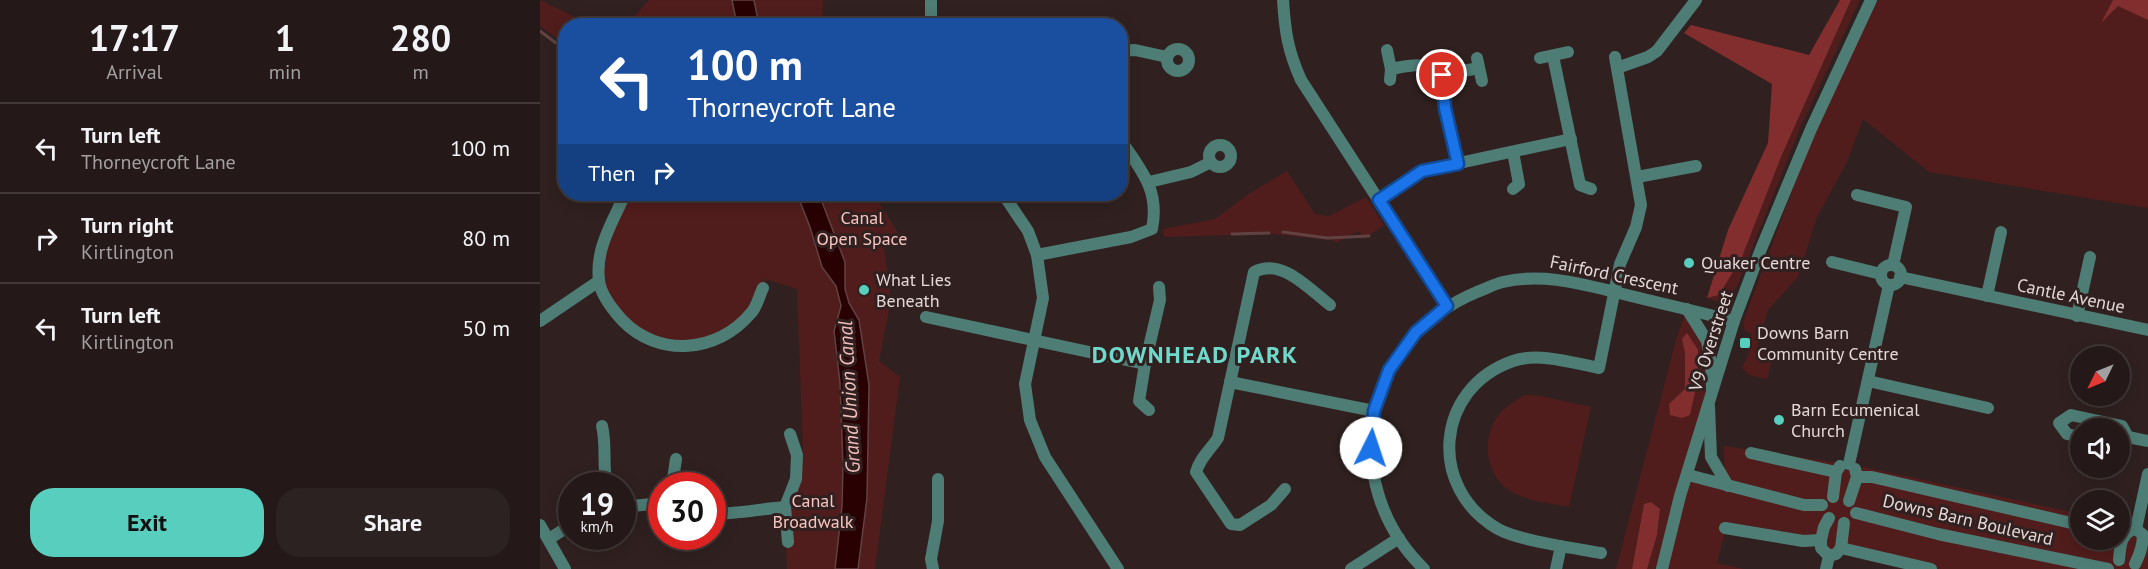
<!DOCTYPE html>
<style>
body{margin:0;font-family:"PT Sans",sans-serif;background:#2c2221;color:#f1f3f6;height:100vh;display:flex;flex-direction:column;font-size:22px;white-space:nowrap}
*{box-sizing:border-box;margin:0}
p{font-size:20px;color:#a3a0a2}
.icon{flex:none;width:33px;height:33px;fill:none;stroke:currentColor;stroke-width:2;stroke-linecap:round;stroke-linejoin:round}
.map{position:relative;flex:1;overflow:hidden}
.sheet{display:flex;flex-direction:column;background:#241918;width:540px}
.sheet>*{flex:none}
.top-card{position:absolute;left:18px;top:18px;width:570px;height:183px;border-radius:24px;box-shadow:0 3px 15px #0003,0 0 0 2px #413837;background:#1a4fa0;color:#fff;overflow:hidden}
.needle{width:39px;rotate:227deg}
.buttons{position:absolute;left:1530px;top:346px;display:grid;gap:12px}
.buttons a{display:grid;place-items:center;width:60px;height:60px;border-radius:50%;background:#241918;box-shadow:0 3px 15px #0003,0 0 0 2px #413837;font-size:30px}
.speed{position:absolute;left:18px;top:472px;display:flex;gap:12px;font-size:30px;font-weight:700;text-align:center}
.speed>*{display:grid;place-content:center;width:78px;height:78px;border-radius:50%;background:#241918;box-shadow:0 3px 15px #0003,0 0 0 2px #413837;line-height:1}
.speed small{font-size:15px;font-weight:400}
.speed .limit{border:9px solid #d22;background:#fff;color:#111}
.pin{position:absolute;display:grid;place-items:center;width:51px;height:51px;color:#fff;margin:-26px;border:3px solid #fff;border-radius:50%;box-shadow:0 2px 6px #0007}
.me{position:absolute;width:66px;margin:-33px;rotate:4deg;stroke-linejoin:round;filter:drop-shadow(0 0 4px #0008)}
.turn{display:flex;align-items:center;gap:21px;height:126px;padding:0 30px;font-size:27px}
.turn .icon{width:78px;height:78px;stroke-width:2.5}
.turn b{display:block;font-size:42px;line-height:51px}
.then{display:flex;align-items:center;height:57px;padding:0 30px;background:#0003;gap:12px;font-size:22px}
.eta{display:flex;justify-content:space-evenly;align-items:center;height:102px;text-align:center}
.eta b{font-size:36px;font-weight:800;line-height:42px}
.primary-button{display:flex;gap:12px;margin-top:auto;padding:12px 30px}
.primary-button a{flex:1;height:69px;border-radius:24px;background:#58cebf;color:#111;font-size:24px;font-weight:800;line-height:69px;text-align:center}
.primary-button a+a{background:#2c2221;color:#f1f3f6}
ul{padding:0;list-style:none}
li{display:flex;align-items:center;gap:18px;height:90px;padding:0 30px;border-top:2px solid #413837}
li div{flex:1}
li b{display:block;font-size:22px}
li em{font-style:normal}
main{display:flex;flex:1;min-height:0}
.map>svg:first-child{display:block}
</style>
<main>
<section class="sheet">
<div class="eta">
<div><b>17:17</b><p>Arrival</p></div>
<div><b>1</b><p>min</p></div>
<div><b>280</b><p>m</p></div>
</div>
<ul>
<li><svg class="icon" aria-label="left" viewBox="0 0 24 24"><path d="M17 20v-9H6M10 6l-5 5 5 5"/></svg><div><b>Turn left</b><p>Thorneycroft Lane</p></div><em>100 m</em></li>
<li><svg class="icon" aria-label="right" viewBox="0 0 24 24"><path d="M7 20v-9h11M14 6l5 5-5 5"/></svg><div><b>Turn right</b><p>Kirtlington</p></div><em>80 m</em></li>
<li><svg class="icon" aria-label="left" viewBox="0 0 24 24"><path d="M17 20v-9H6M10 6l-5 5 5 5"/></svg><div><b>Turn left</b><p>Kirtlington</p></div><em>50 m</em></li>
</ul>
<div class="primary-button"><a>Exit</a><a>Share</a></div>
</section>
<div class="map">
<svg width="1608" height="569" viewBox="0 0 1608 569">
<rect width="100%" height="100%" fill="#302120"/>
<g fill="#501d1c">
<polygon points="0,0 52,25 26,26 25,44 0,26"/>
<polygon points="109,0 192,0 197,25 86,26"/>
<polygon points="214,0 283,0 283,25 219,25"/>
<path d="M1311 0H1320L1260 128 1197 286C1187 299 1183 306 1167 298L1179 295 1202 257 1241 157Z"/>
<polygon points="1338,0 1573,0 1563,21 1578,5 1608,20 1608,208 1389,172 1323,119 1307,162 1277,217 1258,277 1228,310 1216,351 1233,356 1227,379 1209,375 1202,368 1209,352 1212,333 1205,331 1203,322 1275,130"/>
<polygon points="747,171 775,214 789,216 826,197 844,225 824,239 819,231 796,243 792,240 733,234 624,237 623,229 675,219 710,193"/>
<path d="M85 194H257L291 279C309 304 293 315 294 340 295 356 299 371 300 386 304 447 304 508 295 569H247L245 507 257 455 263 452 257 289 226 279 213 311 163 344 102 336 65 296 60 253Z"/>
<polygon points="279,194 334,194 361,238 344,248 351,300 339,361 360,377 335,569 318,569 327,498 329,385 319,320 309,303 305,289 305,262"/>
<polygon points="1147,309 1167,341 1172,396 1148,474 1185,485 1184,446 1319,466 1540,514 1540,540 1580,540 1580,523 1608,529 1608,569 1386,569 1186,528 1177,563 1204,569 1107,569 1117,535 1120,509 1111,502 1104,504 1092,569 1076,569 1137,336"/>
<path d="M984 395 1001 396 1051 407 1029 507C1012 503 990 502 974 493 945 478 939 437 961 412 967 406 976 401 984 395Z"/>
</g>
<g fill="#822e2e">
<polygon points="1300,0 1311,0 1241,157 1202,257 1179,295 1167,298 1188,230 1228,143 1232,84 1144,33 1151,25 1269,55"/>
<polygon points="1573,0 1608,0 1608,20 1578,6 1561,23"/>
<polygon points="1147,333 1158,350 1158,378 1150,415 1142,418 1130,415 1129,404 1145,389 1145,353 1142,339"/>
<polygon points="1111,502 1120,509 1117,535 1107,569 1092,569 1104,504"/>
</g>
<g fill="#290103" stroke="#614243" stroke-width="1.5">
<polygon points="192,0 214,0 219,25 197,25"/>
<polygon points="257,194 279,194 305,262 305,289 309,303 319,320 329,385 327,498 318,569 295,569 302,506 303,466 300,383 294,331 301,306 296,286 282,267 270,227"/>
</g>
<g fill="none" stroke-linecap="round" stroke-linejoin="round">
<g stroke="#614243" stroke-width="3">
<polyline points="0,31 16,43 26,46"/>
<polyline points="743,232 787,238 829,236"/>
<polyline points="692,234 729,233"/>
</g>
<g stroke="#4e7d76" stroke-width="12">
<path d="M743 0C745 32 748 51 761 80L907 306"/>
<polyline points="391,26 391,0"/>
<circle cx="638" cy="60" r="11"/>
<polyline points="847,50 851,69"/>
<polyline points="580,51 595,50 627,57"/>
<polyline points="1013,56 1040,185 1051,189"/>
<polyline points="937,58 942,81"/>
<polyline points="1000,58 1028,52"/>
<polyline points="1077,68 1108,57 1117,51 1156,0"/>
<polyline points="902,75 905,108 918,164"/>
<path d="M850 80 851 69C872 65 884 61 902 75L939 68"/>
<circle cx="680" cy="156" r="11"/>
<polyline points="1097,177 1156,166"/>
<polyline points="609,182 651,172 671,162"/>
<polyline points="973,189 979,184 973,152"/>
<path d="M85 194C73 221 55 249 59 280 60 294 73 310 82 320 118 358 178 353 211 313 217 307 219 296 223 288"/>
<polyline points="463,194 488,231 497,255 503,298 485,384 490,420 505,457 578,569"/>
<polyline points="1317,195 1366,207 1353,265"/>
<polyline points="839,200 882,171 1031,139"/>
<path d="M497 255 591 237 612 229C620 190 601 170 580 139"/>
<polyline points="1292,262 1341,274"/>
<circle cx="1351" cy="275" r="10"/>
<polyline points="1360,277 1608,330"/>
<polyline points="1447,296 1461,232"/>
<polyline points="1147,309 1167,341 1171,364 1172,389"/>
<polyline points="1537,316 1550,257"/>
<polyline points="386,317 605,364"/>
<polyline points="0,321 59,281"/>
<polyline points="1328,381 1448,408"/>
<polyline points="690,382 834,411"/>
<polyline points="1169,406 1171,457 1188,486"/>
<polyline points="609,410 599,401 605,364 620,300 619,287"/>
<path d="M62 426C67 446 62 466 67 486"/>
<polyline points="1540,437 1527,434 1519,423 1531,415 1582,426 1588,437"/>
<polyline points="1580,442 1588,437 1608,441"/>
<polyline points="1211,453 1296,472"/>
<polyline points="1309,464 1349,285"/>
<polyline points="1148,475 1264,505 1282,505"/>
<polyline points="1317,477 1332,477 1540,525"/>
<polyline points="132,486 136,459"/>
<path d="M745 489 731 505 700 525 691 524 656 472C660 458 670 450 678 438L714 272C742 257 770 290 790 305"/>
<polyline points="1293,497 1296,472 1300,466"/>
<polyline points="1309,501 1317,477 1315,469"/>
<polyline points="82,507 122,503"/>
<polyline points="1316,513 1398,534 1568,569"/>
<path d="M172 514C197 514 220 509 245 507"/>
<polyline points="1289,518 1284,527 1281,540 1281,548 1289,556 1296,554 1301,548 1304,523"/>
<polyline points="0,525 25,569"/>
<polyline points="1185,528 1263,541 1281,540"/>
<polyline points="1596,529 1608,474"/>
<polyline points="9,539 32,524"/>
<polyline points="248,542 245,507 256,479 257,455 250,434"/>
<polyline points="1301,548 1391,569"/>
<path d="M1061 553C1034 548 980 541 958 529 887 488 895 388 973 361 999 352 1033 363 1059 368L1080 264 1096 227 1101 205 1075 57"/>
<path d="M1579 560C1580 547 1581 531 1596 529L1603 535C1603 545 1600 554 1595 564"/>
<polyline points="393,569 391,559 398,521 398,479"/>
<polyline points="811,569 859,538"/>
<path d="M884 569C795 482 823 339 937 292 946 289 954 284 963 282 1001 273 1038 283 1075 292 1115 302 1155 311 1194 321"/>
<polyline points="1016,569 1021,546"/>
<polyline points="1286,569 1289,556"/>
</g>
<polyline stroke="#4e7d76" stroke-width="12" points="1122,569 1140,496 1194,321 1221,249 1271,129 1331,0"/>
</g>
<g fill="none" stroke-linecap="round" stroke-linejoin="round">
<defs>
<polyline id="route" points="831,448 834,411 849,370 876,332 907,306 839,200 882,171 918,164 905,108 902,75"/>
</defs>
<use href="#route" stroke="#114b97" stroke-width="15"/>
<use href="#route" stroke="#1a73e8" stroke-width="10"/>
</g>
<g fill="#58cebf" stroke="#302120" stroke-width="2">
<circle cx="1149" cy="263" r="6"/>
<circle cx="324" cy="290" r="6"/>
<rect x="1199" y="337" width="12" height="12" rx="3"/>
<circle cx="1239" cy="420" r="6"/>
</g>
<g text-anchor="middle" stroke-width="6" stroke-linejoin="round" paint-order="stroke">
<g font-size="18" fill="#f7c4c0" stroke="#302120">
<text x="322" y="224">Canal<tspan x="322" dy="21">Open Space</tspan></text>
<text x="273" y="507">Canal<tspan x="273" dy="21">Broadwalk</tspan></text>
</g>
<g font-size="18" fill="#e3d8d7" stroke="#302120" text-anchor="start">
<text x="1161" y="269">Quaker Centre</text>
<text x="336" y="286">What Lies<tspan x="336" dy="21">Beneath</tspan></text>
<text x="1217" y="339">Downs Barn<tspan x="1217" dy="21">Community Centre</tspan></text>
<text x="1251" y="416">Barn Ecumenical<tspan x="1251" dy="21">Church</tspan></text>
</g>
<g font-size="18" fill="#e3d8d7" stroke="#302120">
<text transform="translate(1074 275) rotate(12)" y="6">Fairford Crescent</text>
<text transform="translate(1531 296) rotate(12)" y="6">Cantle Avenue</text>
<text transform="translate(1171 341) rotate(-72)" y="6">V9 Overstreet</text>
<text transform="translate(1428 520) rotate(13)" y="6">Downs Barn Boulevard</text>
</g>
<g font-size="20" font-style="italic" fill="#f1beba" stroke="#302120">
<text transform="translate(309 397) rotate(-93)" y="7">Grand Union Canal</text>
</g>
<g font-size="24" font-weight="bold" letter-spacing="1.5" fill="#70d9cb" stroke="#302120">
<text x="655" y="363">DOWNHEAD PARK</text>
</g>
</g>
</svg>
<div class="buttons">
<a><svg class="needle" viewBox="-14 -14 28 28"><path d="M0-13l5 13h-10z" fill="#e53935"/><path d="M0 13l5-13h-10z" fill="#a3a0a2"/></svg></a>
<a><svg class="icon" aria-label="sound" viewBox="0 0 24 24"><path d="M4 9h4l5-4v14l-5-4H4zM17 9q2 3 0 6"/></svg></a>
<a><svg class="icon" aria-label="layers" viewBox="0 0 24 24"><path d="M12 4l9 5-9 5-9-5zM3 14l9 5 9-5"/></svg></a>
</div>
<div class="speed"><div>19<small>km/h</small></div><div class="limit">30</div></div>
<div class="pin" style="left:902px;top:75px;background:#d93025"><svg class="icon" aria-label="arrive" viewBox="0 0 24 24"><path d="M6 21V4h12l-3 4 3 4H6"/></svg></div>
<svg class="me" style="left:831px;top:448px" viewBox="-20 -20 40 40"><circle r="19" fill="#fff"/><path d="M0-13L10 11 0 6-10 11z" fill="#1a73e8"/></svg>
<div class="top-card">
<div class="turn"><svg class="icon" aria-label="left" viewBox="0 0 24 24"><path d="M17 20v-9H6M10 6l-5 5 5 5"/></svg><div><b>100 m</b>Thorneycroft Lane</div></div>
<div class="then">Then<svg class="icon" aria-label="right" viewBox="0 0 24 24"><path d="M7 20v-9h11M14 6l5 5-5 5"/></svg></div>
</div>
</div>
</main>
